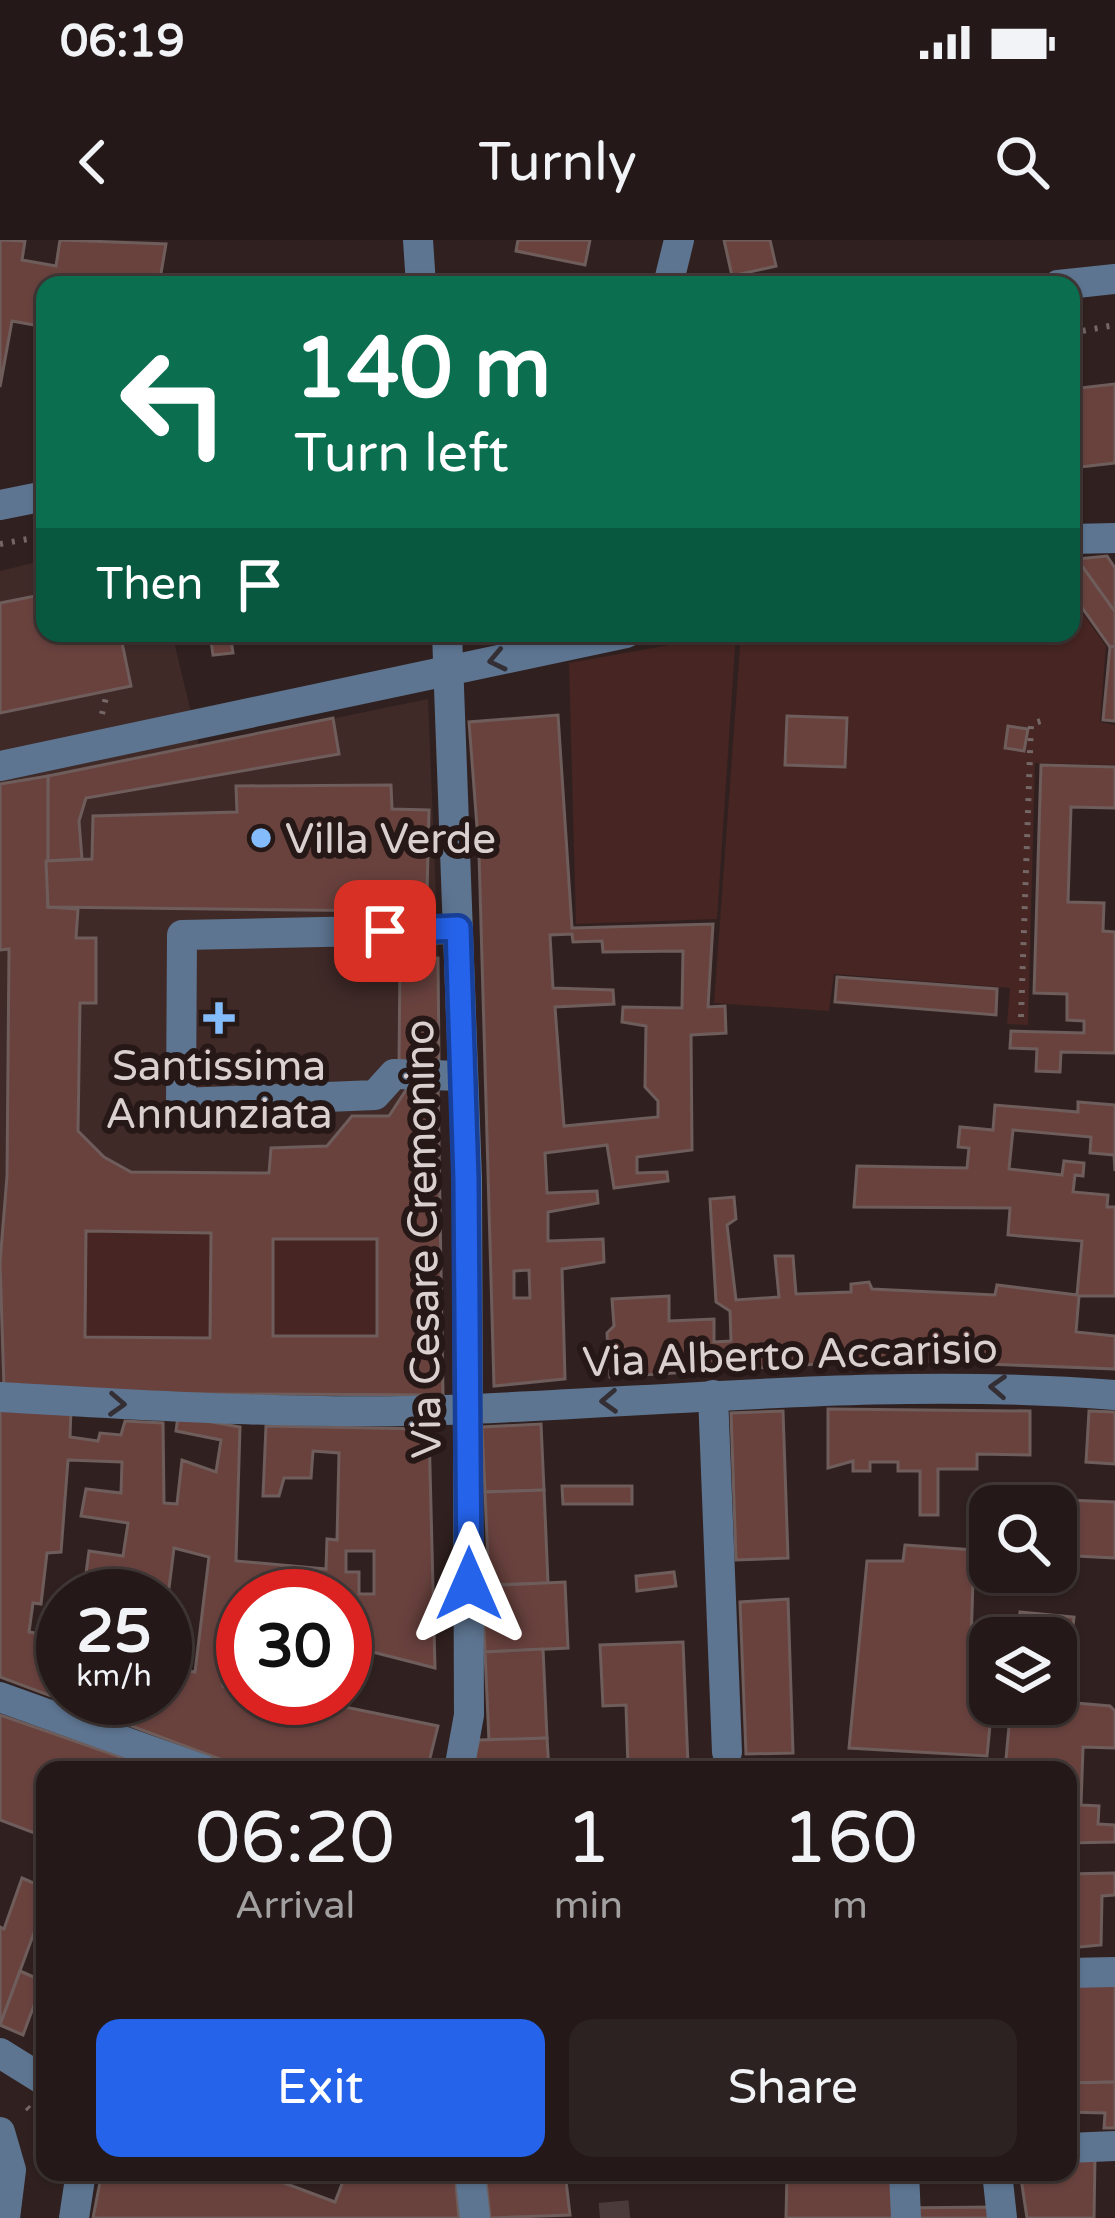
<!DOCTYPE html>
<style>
body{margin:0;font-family:"Varela Round",sans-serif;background:#2c2221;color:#f1f3f6;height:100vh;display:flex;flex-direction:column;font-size:45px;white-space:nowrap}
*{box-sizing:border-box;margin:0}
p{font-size:39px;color:#a3a0a2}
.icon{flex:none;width:66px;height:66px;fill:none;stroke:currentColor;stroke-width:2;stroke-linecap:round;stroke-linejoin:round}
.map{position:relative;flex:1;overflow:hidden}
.drawer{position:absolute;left:36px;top:1521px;width:1041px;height:420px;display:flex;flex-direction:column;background:#241918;border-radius:24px;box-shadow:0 3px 9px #0004,0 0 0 3px #413837}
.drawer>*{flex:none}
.banner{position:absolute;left:36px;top:36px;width:1044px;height:366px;border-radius:24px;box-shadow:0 3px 9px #0004,0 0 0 3px #413837;background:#0b6e4f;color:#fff;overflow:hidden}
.controls{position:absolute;left:969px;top:1245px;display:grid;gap:24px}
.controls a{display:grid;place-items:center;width:108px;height:108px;border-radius:24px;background:#241918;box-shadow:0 3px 9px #0004,0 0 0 3px #413837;font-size:60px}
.speed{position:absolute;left:36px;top:1329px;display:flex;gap:24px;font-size:60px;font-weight:700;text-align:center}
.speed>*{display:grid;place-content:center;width:156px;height:156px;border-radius:50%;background:#241918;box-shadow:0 3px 9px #0004,0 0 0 3px #413837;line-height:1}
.speed small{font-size:30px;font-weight:400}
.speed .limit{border:18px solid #d22;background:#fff;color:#111}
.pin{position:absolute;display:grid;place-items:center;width:102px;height:102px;color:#fff;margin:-51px;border-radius:24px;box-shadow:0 6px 18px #0006}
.me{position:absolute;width:132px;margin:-66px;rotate:0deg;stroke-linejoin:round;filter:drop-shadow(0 0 9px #0008)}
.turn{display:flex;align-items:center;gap:42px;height:252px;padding:0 60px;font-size:54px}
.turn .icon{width:156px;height:156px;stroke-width:2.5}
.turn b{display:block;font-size:84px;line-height:102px}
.then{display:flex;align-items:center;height:114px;padding:0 60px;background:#0003;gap:24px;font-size:45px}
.eta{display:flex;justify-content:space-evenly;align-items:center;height:204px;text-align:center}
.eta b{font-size:72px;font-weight:600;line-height:84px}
.button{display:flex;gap:24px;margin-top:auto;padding:24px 60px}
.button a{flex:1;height:138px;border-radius:24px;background:#2563eb;color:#fff;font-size:48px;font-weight:600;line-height:138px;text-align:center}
.button a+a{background:#2c2221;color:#f1f3f6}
.status{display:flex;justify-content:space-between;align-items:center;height:84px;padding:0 60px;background:#241918;direction:ltr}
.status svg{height:33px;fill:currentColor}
header{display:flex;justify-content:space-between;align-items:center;height:156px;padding:0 60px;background:#241918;font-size:54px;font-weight:600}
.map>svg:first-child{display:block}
</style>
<div class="status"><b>06:19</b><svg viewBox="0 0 49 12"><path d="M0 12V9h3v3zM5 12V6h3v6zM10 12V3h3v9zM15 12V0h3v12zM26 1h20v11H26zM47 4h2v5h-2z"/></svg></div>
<header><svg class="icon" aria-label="back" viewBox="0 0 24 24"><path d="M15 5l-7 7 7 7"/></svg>Turnly<svg class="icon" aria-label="search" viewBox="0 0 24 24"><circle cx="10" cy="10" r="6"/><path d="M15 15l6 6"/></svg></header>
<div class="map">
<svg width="1115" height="1978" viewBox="0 0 1115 1978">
<rect width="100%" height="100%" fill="#302120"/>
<polygon fill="#3f2a28" points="45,320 45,393 172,393 199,506 428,459 439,732 443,1155 0,1153 0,331"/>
<g fill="#462522">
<polygon points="1071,357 1106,406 1100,482 1115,485 1115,525 1035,523 1028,785 1007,784 1010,748 834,734 829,771 714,763 741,393 1071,393"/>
<polygon points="736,393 717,679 576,684 569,423"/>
<polygon points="86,991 211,993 210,1098 85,1097"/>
<rect x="273" y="999" width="104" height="97"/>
</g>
<g fill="#69423e" stroke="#6e5d5b" stroke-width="3" fill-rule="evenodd">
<polygon points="0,0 25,1 22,20 56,26 60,0 166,4 159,45 45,45 45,87 12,81 0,147"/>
<polygon points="518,0 590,0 585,25 516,11"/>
<polygon points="724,0 770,0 776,26 732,36"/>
<polygon points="1115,144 1115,223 1071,228 1071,149"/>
<polygon points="1107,316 1115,328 1115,372 1077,319"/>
<polygon points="1077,319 1115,372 1115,406 1110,407 1071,352 1071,320"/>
<polygon points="45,354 45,393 120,393 131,446 0,473 0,363"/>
<polygon points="210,393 262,393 262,395 231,400 233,413 213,415"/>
<polygon points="1115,406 1115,481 1103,480 1110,407"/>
<path d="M558 475 572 688 713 684 708 767 725 766 726 793 691 795 692 910 637 917V933L667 932 668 941 614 948 607 905 545 913 547 953 597 951 598 963 548 972V1001L603 999 604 1022 562 1029 565 1139 494 1146 479 613 469 482ZM572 694 573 702 602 701 603 712 683 711 682 768 623 767 622 782 646 786 645 847 658 861V877L564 886 555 767 614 764 613 750 553 748 550 695ZM529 1030 530 1058H514V1031Z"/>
<polygon points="787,476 847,478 845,527 785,525"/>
<polygon points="333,478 339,514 86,558 79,581 82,619 46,621 48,536"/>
<polygon points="1008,486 1028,489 1024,511 1005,508"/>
<polygon points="1041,525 1115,527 1115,568 1071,567 1068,662 1104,663 1103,691 1115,692 1115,813 1061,812 1060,832 1036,831 1037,809 1010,808 1011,791 1084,793 1084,781 1067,780 1067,754 1034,753"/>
<path d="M48 536V667L78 669 76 698H96V763H80L78 891 104 917 131 932 269 933 271 908 327 906 352 876H389L408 847H438L443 1155 14 1153 4 1147 0 1023 7 936 9 709 0 710V544ZM86 991 211 993 210 1098 85 1097ZM273 999H377V1096H273Z"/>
<polygon points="391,545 392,569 429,570 427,654 395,654 394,671 48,667 46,621 92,619 93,576 237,572 236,546"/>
<polygon points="438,718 439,824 399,824 400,721"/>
<polygon points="837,737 997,749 996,775 835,762"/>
<polygon points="1078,862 1115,865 1115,931 1114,915 1090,913 1091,897 1013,890 1009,929 1062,935 1064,921 1084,923 1083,936 1075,935 1073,952 1108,955 1107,967 1115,967 1115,1056 1079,1056 1076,1092 1115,1096 1115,1129 885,1120 610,1137 607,1093 614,1086 612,1059 669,1056 669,1081 714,1079 714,1102 731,1101 730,1071 716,1062 710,959 734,957 736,979 727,985 736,1060 779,1057 775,1016 793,1016 796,1054 851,1052 851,1044 869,1042 872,1049 995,1055 997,1045 1077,1055 1082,1001 1008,995 1010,968 854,967 857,926 967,928 969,908 958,907 960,887 993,890 995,865 1078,872"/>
<path d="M0 1166 71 1169 70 1197 98 1201 100 1193 121 1195 125 1181 163 1183 164 1263 177 1264 182 1220 216 1232 221 1200 176 1191 178 1176 240 1187 236 1321 326 1329 327 1299 337 1300 339 1213 313 1211 311 1238H284L279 1256H263L266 1186 429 1189 435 1428 369 1411 370 1389 345 1388V1356H243V1397L239 1367 231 1366 223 1446 297 1475 301 1458 438 1486 427 1530H249L0 1437ZM68 1220 122 1222 121 1253 86 1249 81 1276 128 1283 123 1316 89 1311 83 1356H165V1380L174 1308 209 1317 195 1432 165 1428V1458H63V1397L29 1392 33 1363 41 1364 47 1313 61 1312ZM346 1311H374V1354H359V1332H346Z"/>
<polygon points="828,1169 1030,1171 1030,1215 977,1214 977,1229 938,1229 938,1275 920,1275 920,1231 898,1231 898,1222 870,1222 870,1231 853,1231 853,1221 828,1228"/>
<polygon points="783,1171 788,1318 736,1320 731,1173"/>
<polygon points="1089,1171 1115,1172 1115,1224 1086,1222"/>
<polygon points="541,1184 544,1250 485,1252 482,1187"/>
<polygon points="562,1246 632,1246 632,1264 563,1264"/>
<polygon points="544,1250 548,1343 489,1345 485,1252"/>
<polygon points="973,1256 1115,1262 1115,1318 1056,1315 1056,1266 990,1266 990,1311 974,1310"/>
<polygon points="905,1305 974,1310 969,1463 992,1465 987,1516 849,1508 867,1321 903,1321"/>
<polygon points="674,1332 676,1346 637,1351 636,1336"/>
<polygon points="565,1342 568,1408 485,1412 482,1346"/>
<polygon points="788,1359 793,1513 746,1514 740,1362"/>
<polygon points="231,1366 239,1367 243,1419 226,1417"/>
<polygon points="1020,1372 1074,1377 1064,1462 1110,1466 1115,1471 1115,1508 1083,1507 1081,1565 1099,1566 1098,1584 1115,1585 1115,1602 1068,1603 1068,1530 1005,1530 1011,1464 1056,1464 1056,1398 1017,1398"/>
<polygon points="683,1402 688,1525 628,1528 626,1465 603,1466 600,1405"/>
<polygon points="543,1409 547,1498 489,1501 485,1412"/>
<polygon points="0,1475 149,1527 158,1530 45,1530 45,1597 0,1580"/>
<polygon points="547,1498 549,1530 470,1530 479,1500"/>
<polygon points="1115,1633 1115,1655 1102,1656 1101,1705 1068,1708 1068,1634"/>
<polygon points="22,1638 45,1648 45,1663 0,1785 0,1687 4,1689"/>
<polygon points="20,1731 43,1741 23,1795 0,1785"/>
<polygon points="1115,1743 1115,1842 1068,1843 1068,1745"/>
<polygon points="1115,1842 1115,1888 1104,1888 1105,1873 1068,1872 1068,1843"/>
<polygon points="1068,1915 1095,1915 1094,1978 1027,1978 1020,1932 1068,1932"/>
<polygon points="102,1932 255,1932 335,1962 345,1936 334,1932 455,1932 459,1978 93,1978"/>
<polygon points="485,1932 565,1932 570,1975 490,1978"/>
<polygon points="894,1932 894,1968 996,1967 996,1978 786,1978 787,1934"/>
</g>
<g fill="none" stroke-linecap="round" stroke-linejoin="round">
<polyline stroke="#4a3b3a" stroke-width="30" stroke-dasharray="30 15" stroke-linecap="butt" points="600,1978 632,1975"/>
<g stroke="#746766" stroke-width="6" stroke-dasharray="3 9" stroke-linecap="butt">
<polyline points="1071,93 1115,85"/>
<polyline points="0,304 45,296"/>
<polyline points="102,474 107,453"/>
<polyline points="1021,777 1031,484 1048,479"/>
<polyline points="27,1867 40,1880 45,1906"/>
</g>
<g stroke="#5d7591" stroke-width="30">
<polyline points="418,0 421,45"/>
<polyline points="668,45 679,0"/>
<polyline points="1058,45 1115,39"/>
<polyline points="0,265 45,256"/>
<polyline points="1071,299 1115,298"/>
<polyline points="447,393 467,939 469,1475 459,1530"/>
<polyline points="0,526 626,393"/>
<polyline points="458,689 182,695 181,863 375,855 394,834 462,836"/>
<polyline points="713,1155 727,1512"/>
<path d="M0 1157C156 1166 316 1176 472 1169 687 1160 900 1138 1115 1155"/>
<polyline points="0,1457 204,1530"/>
<polyline points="1068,1733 1115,1732"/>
<polyline points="0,1813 45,1841"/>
<polyline points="0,1892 11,1930 5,1978"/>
<polyline points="1068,1908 1115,1906"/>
<polyline points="470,1932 475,1978"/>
<polyline points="904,1932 906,1978"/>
<polyline points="997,1932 1002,1978"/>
<polyline points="74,1978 81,1932"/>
</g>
</g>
<defs><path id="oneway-chevron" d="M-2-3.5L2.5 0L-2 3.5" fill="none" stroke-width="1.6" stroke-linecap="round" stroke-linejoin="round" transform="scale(3)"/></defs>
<g stroke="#342f35">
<use href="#oneway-chevron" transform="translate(497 420) rotate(168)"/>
<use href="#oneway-chevron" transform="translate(998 1147) rotate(-177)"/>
<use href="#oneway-chevron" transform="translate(609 1161) rotate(177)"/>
<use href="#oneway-chevron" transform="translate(117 1164) rotate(3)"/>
</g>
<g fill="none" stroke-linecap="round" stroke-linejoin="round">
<defs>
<polyline id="route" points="385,691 458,688 466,939 469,1344"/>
</defs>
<use href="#route" stroke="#184099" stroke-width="30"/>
<use href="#route" stroke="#2563eb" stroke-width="21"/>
</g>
<g fill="#84bcfb" stroke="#261816" stroke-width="4.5">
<circle cx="261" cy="598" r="12"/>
<path d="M213 760h12v12h12v12h-12v12h-12v-12h-12v-12h12z"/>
</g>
<g text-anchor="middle" stroke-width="12" stroke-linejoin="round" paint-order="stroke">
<g font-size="42" fill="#dad0cf" stroke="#261816" text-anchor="start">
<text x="285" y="613">Villa Verde</text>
<text x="219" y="840" text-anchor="middle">Santissima<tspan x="219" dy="48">Annunziata</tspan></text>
</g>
<g font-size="42" fill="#dad0cf" stroke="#261816">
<text transform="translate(422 999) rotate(-91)" y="15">Via Cesare Cremonino</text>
<text transform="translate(790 1114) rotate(-2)" y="15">Via Alberto Accarisio</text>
</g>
</g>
</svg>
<div class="controls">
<a><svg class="icon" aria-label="search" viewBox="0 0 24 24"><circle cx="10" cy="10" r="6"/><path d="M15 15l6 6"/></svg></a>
<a><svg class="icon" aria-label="layers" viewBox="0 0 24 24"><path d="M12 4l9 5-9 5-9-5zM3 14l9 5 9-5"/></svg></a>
</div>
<div class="speed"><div>25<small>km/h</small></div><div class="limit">30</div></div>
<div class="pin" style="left:385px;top:691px;background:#d93025"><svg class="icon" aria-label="arrive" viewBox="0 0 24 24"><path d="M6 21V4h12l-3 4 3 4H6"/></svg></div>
<svg class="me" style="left:469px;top:1344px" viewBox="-20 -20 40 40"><path d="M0-17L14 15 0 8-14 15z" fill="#2563eb" stroke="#fff" stroke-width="4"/></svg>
<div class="banner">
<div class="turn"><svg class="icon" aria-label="left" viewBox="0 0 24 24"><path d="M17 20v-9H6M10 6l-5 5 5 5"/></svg><div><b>140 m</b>Turn left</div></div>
<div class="then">Then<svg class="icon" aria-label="arrive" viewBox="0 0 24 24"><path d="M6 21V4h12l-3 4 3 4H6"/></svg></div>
</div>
<section class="drawer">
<div class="eta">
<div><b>06:20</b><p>Arrival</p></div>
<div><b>1</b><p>min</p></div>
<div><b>160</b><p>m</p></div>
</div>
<div class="button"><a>Exit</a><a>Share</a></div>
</section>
</div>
